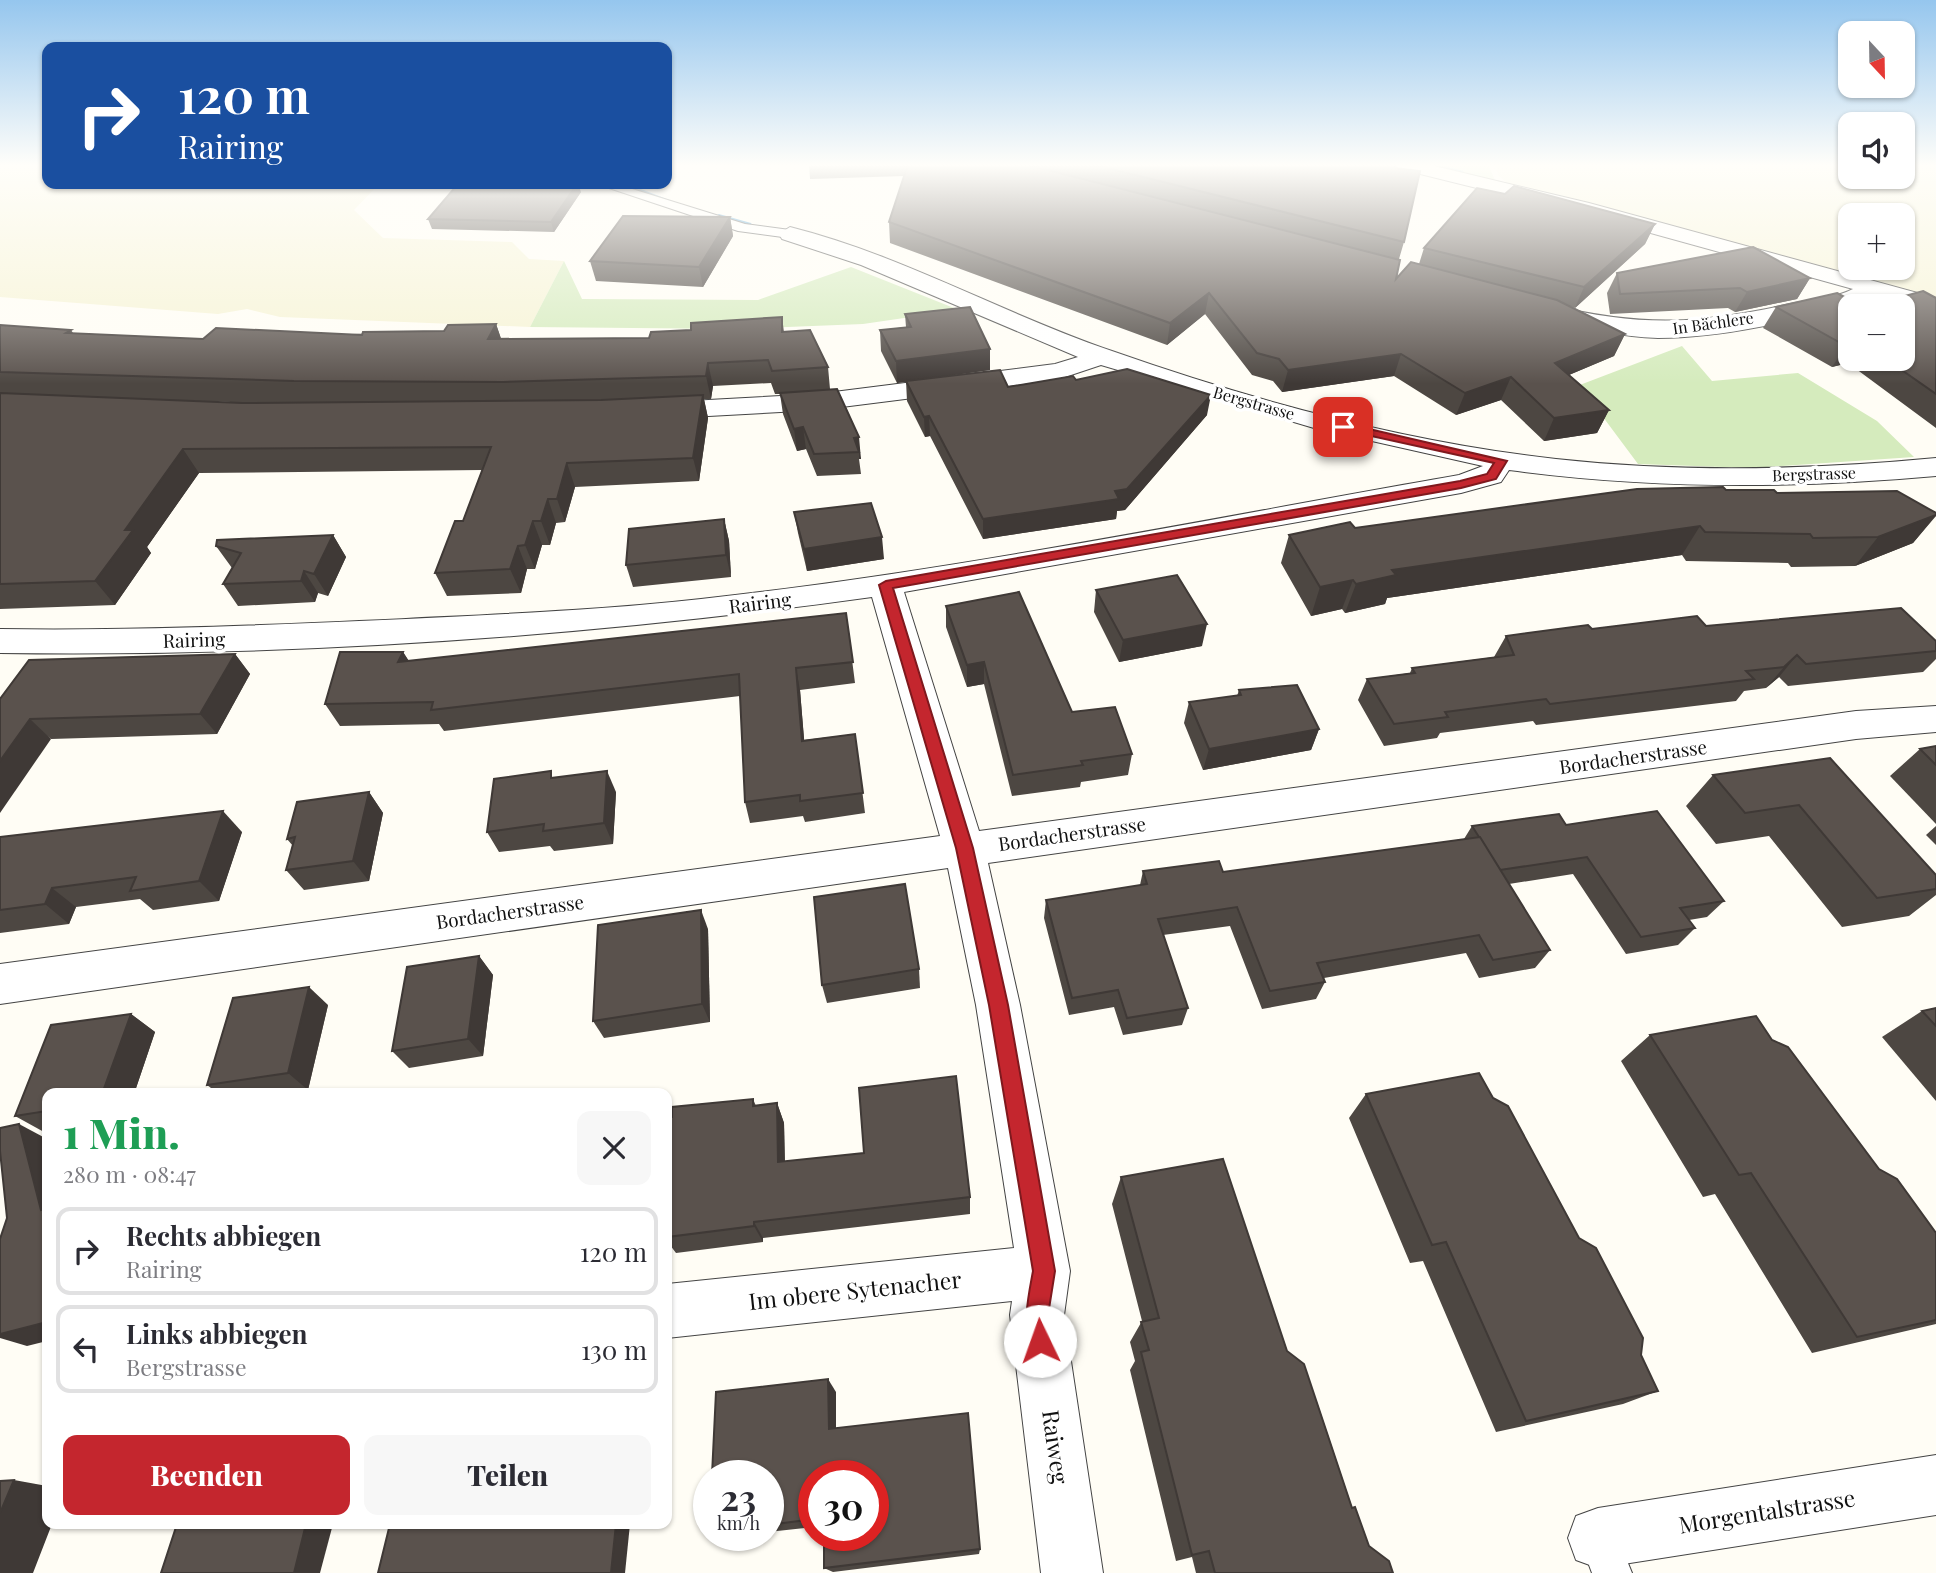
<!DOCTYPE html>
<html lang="de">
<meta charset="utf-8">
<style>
body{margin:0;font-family:"Playfair Display",serif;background:#f7f7f7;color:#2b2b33;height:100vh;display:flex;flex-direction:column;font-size:26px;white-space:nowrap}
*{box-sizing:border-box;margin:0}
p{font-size:23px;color:#7c7c81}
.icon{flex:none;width:38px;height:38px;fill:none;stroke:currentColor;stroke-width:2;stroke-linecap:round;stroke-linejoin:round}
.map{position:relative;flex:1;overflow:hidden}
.details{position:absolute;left:42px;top:1088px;width:630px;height:441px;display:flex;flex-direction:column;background:#fff;border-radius:14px;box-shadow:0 2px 5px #0004}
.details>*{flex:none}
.guide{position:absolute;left:42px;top:42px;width:630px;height:147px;border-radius:14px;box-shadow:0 2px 5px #0004;background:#1a4fa0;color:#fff;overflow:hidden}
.needle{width:46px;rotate:158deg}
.controls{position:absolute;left:1838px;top:21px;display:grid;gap:14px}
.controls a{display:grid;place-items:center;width:77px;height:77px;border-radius:14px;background:#fff;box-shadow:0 2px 5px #0004;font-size:35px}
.speed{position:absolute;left:693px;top:1460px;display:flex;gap:14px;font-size:35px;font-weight:700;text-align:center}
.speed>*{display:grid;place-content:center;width:91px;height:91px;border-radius:50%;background:#fff;box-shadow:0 2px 5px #0004;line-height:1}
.speed small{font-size:18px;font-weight:400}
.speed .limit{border:10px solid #d22;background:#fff;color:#111}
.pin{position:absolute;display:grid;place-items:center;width:60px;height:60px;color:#fff;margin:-30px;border-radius:14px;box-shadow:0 4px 10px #0006}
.me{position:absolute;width:77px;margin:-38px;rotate:357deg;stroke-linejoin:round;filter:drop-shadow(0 0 5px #0008)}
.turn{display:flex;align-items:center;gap:24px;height:147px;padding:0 21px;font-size:32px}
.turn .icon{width:91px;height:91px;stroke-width:2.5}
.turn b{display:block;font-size:49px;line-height:60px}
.round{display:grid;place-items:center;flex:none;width:74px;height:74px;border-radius:14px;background:#f7f7f7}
.headline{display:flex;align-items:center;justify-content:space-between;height:119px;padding:0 21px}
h1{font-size:42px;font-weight:800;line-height:52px;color:#1e9e55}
.cta{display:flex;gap:14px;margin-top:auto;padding:14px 21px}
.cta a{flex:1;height:80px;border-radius:14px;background:#c4262e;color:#fff;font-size:28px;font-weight:800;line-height:80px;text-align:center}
.cta a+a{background:#f7f7f7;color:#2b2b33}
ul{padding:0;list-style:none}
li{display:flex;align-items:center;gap:21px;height:88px;margin:0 14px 10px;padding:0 7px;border:4px solid #e1e1e2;border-radius:14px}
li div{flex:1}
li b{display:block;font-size:26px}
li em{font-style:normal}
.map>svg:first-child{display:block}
</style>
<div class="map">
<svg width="1936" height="1573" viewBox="0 0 1936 1573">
<rect width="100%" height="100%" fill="#fffdf5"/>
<g fill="#f6f3d4" fill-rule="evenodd">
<polygon points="0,164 47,164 47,184 520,184 379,184 354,210 383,238 512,242 529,259 564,261 530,327 280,317 247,309 218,314 0,297"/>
<path d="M1495 164H1850V177H1902V164H1936V305L1508 184 1498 175ZM1850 215H1902V268H1850Z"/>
</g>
<g fill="#d5ebbd">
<polygon points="1403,164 1488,164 1497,185"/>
<polygon points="564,261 582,299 758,300 851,267 959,310 863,324 737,329 530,327"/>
<polygon points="1682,346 1712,381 1798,373 1877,421 1914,457 1752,468 1638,464 1603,417 1564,391"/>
</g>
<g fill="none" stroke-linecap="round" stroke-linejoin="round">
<g fill="#3f96cf" fill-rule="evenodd">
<polygon points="1423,164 1435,164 1464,171 1460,173"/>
<polygon points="618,184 628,184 677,203 670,205"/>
<polygon points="719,214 751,223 752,225 748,227 716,218 715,216"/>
</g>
<defs>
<g id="lane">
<polygon points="597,184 616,184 745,224 790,230 797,234 790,238 738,231"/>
<polygon points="1598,1519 1612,1524 1632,1573 1592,1573 1579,1538 1584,1524"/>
</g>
<g id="street">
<path d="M1393 164H1426L1589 203 1936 298V312L1875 296 1865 302C1799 319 1727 338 1658 338 1619 337 1580 327 1541 317L1538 312 1541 307 1550 305C1645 328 1700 324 1795 303 1813 299 1836 298 1853 289L1582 214 1396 168Z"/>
<path d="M790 227C902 255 1003 314 1112 351 1254 401 1406 442 1556 459 1683 473 1809 470 1936 458V476C1793 489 1652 489 1509 470L1501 482 1461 493 904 592 979 831 1856 711 1936 706V732L1856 739 988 863 1020 1005 1070 1271 1064 1315 1103 1573H1041L1010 1315 1012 1301 667 1338V1284L1014 1248 976 1005 948 868 0 1004V964L940 836 872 597C584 637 291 657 0 653V629C136 631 270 625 406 619 504 614 603 610 701 599 955 571 1207 519 1459 475L1483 466 1314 428 1101 365 1056 380 818 410 653 419 643 417 639 411 643 405 653 403 818 394 1055 364 1078 357 861 265 782 239 779 234Z"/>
<polygon points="1936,1455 1936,1515 1598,1568 1576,1560 1568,1538 1576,1516 1598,1508"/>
</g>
</defs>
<use href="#lane" stroke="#444" stroke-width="2"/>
<use href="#street" stroke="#444" stroke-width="2"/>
<use href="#lane" fill="#fff" fill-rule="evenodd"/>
<use href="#street" fill="#fff" fill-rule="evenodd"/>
</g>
<g fill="#4d4742" fill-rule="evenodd">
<polygon points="809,164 1392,164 1395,168 1404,242 1399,259 1396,279 1419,264 1424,248 1505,194 1655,224 1645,244 1575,308 1570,306 1625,334 1614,356 1569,375 1609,410 1597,433 1544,441 1501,400 1456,415 1394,376 1282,392 1273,381 1252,375 1205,314 1167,345 890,243 889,222 904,176 810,179"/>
<polygon points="581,192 554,232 432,229 428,219"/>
<polygon points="730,217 733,236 703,287 596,281 590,261"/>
<polygon points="1617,273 1810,278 1797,299 1735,312 1728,308 1610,314 1607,293"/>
<polygon points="1901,297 1936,298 1936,428 1848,363 1832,367 1763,328 1776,307 1861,306 1850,359 1902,359 1902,306 1895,306"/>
<polygon points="905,314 990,370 897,383 881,351 880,330 906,327"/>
<path d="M782 317 784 332 828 367 830 389H837L861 459H859L861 474 817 476 806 449 797 451 783 414 780 394H775L771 383 713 386 711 399H704L708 418 699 481 575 487 565 522 556 523 550 545H542L535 569H527L521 593 447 596 435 573 463 521 482 470 199 473 147 547 151 553 115 605 0 609V325L71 330 73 333 203 339 444 331 496 324 501 339 649 338 691 330ZM132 399 268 403H242Z"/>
<polygon points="1076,380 1207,415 1125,510 1117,511 1116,519 983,539 930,436 925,437 907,401 906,381 1008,387"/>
<polygon points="1726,490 1777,493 1936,513 1936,516 1913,543 1855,566 1791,567 1788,563 1686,561 1682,555 1387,598 1385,604 1345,613 1342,609 1311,616 1281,563 1289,535"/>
<polygon points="794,512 884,559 807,571 798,533"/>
<polygon points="724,519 729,541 731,577 633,587 626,565"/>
<polygon points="333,535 346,557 328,596 318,593 315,602 238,606 223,584 232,568 216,546"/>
<polygon points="1096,590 1202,646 1119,662 1094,612"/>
<polygon points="946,606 1072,712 1132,754 1128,775 1081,782 1080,787 1012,796 984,684 967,687 946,627"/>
<polygon points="846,613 855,683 800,690 804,740 855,734 865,813 805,822 803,816 750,823 745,802 740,696 444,731 439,724 340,726 325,704 403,652 409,661"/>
<polygon points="1706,626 1936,641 1936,659 1923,672 1788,686 1779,677 1766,688 1744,691 1736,701 1536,725 1533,721 1440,733 1437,738 1384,746 1358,700 1367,679 1410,673 1412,668 1494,657 1506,636 1592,629"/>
<polygon points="235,654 250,674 217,734 51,739 0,699"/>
<polygon points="1239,690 1319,729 1311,750 1203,770 1184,723 1189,702 1237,696"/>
<polygon points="1936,746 1936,824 1890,776 1920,749"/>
<polygon points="1830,758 1936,875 1936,895 1909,916 1842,927 1769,836 1716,844 1686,806 1713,775"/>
<polygon points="369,792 383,813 369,881 304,890 286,870 293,846 287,839"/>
<polygon points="616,792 613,844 554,851 550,846 499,852 487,832"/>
<polygon points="1566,825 1724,901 1707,917 1689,920 1695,928 1678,945 1626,954 1573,874 1509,884 1550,950 1535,968 1479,978 1466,953 1324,978 1325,982 1316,999 1262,1009 1230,926 1163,935 1188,1008 1182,1025 1123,1035 1114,1007 1069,1015 1044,918 1046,900 1140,885 1143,871 1223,872 1464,839 1472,826"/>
<polygon points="1936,826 1936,845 1926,835"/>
<polygon points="242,832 219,901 153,910 140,899 76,907 69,924 0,933 0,837"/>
<polygon points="708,929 710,1022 604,1038 593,1021"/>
<polygon points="479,956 493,975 483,1056 409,1068 392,1051"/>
<polygon points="919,969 920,988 827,1003 822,985"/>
<polygon points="328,1005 308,1090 281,1094 219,1094 207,1085"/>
<polygon points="1936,1008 1936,1101 1882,1037 1922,1011"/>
<polygon points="131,1014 155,1032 134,1094 47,1094 47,1132 44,1132 15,1116"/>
<polygon points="1650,1035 1772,1040 1879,1169 1936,1233 1936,1324 1812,1353 1715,1194 1703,1197 1621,1061"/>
<polygon points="1366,1094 1493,1098 1641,1355 1658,1391 1623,1404 1496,1432 1423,1261 1410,1263 1349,1118"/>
<polygon points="753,1099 756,1106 777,1103 784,1123 785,1162 970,1197 970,1214 763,1238 763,1242 676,1253 667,1241 667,1118"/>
<polygon points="1121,1177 1287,1351 1352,1508 1369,1546 1393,1573 1196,1573 1192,1557 1176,1561 1130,1370 1135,1361 1130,1342 1142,1321 1112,1204"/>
<polygon points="836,1392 836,1428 980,1549 979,1554 833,1572 824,1568 873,1535 814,1475 814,1527 768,1532 768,1475"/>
<polygon points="715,1535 749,1535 723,1538"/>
</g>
<g fill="#3f3936">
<polygon points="577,184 578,184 581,192 554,232 551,222"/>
<polygon points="730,217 733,236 703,287 699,267"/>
<polygon points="1655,224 1645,244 1575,308 1584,287"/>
<polygon points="1810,278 1797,299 1735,312 1747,292"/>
<polygon points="1209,293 1205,314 1167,345 1170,323"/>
<polygon points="496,324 504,347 488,339"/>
<polygon points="1625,334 1614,356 1545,385 1555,363"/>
<polygon points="1850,345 1850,359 1851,359 1848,363 1832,367 1846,346"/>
<polygon points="990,349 990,370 897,383 896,361"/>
<polygon points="1401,354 1394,376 1282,392 1288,370"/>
<polygon points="708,363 713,386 711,399 706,376"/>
<polygon points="1511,377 1501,400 1456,415 1465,393"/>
<polygon points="703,395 708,418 699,481 693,458"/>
<polygon points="1211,395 1207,415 1125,510 1117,511 1116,519 983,539 983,519 1115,491"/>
<polygon points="1609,410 1597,433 1544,441 1554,418"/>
<polygon points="929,416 930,436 925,437 924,417"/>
<polygon points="803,427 806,449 797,451 794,429"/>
<polygon points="859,437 861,459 859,459 859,452 854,438"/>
<polygon points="183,449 199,473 147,547 151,553 115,605 95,581 125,530"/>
<polygon points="567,463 575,487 565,522 557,499"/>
<polygon points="548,499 556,523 550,545 541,521"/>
<polygon points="1936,515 1913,543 1855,566 1878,537"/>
<polygon points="724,519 729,541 731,577 726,555"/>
<polygon points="533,521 542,545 535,569 525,545"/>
<polygon points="1700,526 1682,555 1387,598 1385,604 1345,613 1356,584 1392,570"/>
<polygon points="333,535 346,557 328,596 314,574"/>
<polygon points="882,537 884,559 807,571 804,549"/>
<polygon points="518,546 527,569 521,593 510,569"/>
<polygon points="304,571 318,593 315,602 301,581"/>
<polygon points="1353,580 1342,609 1311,616 1320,587"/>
<polygon points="1207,624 1202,646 1119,662 1123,640"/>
<polygon points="403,652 416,673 398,662"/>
<polygon points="235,654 250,674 217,734 200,714"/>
<polygon points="1797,655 1779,677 1766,688 1784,667"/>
<polygon points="984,662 984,684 967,687 967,665"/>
<polygon points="796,668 800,690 806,762 802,741"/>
<polygon points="30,719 51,739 0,813 0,761"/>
<polygon points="1319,729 1311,750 1203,770 1209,749"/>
<polygon points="607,771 616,792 613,844 604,823"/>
<polygon points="369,792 383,813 369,881 353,861"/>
<polygon points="223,811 242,832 219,901 199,881"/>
<polygon points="52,888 76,907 69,924 45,904"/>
<polygon points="701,910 708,929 710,1022 702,1004"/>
<polygon points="479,956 493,975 483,1056 468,1039"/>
<polygon points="309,987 328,1005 308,1090 288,1073"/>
<polygon points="131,1014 155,1032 134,1094 102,1094"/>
<polygon points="777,1103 784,1123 785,1180 778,1162"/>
<polygon points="19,1124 47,1139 47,1213 41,1210"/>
<polygon points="754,1222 763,1238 763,1242 754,1226"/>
<polygon points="47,1322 47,1341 27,1346 0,1338 0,1325"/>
<polygon points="828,1379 836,1392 836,1440 829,1429"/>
<polygon points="14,1480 47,1486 47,1524 52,1524 33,1573 0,1573 0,1513"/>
<polygon points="306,1524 333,1524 320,1573 294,1573"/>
<polygon points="616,1524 630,1524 625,1573 611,1573"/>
</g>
<g fill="#5a524d" stroke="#3f3936" stroke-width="2">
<polygon points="908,164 1024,164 1400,260 1396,279 1411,262 1557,300 1625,334 1555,363 1609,410 1554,418 1511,377 1465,393 1401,354 1288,370 1279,359 1257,353 1209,293 1170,323 889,222"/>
<polygon points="1091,164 1396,164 1395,168 1420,171 1404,242"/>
<polygon points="458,184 577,184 551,222 428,219"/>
<polygon points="1514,186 1655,224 1584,287 1424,248 1477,188 1505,194"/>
<polygon points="623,216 730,217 699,267 590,261"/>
<polygon points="1753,247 1810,278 1747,292 1740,288 1620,294 1617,273"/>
<polygon points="1923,291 1936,298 1936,394 1886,359 1902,359 1902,306 1900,306 1901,297"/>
<polygon points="1837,293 1861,306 1850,306 1850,345 1846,346 1776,307"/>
<polygon points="970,307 990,349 896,361 880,330 911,327 905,314"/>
<polygon points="782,317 782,332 810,330 828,367 772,371 768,360 708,363 706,376 503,382 294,381 0,372 0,325 71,330 66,333 203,339 216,328 362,335 363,332 444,331 448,325 496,324 488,339 649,338 651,332 691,330 691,323"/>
<polygon points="1127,369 1211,395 1127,489 1115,491 1119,499 983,519 929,416 924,417 906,381 1000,370 1008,387 1073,376 1076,380"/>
<polygon points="837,389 859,437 854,438 859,452 814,454 803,427 794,429 780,393"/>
<polygon points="0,393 242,403 601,400 703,395 693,458 567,463 557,499 548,499 541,521 533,521 525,545 518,546 510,569 435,573 455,521 463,521 491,447 183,449 125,530 133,530 95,581 0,584"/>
<polygon points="1723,487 1726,490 1774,490 1777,493 1897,491 1936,513 1936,515 1878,537 1813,538 1810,534 1705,532 1700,526 1392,570 1396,575 1356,584 1353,580 1320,587 1289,535 1350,522 1355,528 1637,489"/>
<polygon points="871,503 882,537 804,549 794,512"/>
<polygon points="724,519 726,555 626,565 629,529"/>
<polygon points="333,535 314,574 304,571 301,581 223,584 241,553 216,546 217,540"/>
<polygon points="1177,575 1207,624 1123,640 1096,590"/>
<polygon points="1019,592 1072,712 1115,707 1132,754 1081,761 1083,765 1013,775 984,662 967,665 946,606"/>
<polygon points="1901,608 1936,641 1936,651 1806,664 1797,655 1784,667 1746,671 1754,679 1550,704 1546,699 1445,712 1448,717 1394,724 1367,679 1415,673 1412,668 1514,655 1506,636 1588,625 1592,629 1697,616 1706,626"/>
<polygon points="846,613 853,662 796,668 802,741 855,734 863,793 800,801 800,795 745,802 739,674 431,710 433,702 325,704 340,652 403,652 398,662"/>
<polygon points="235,654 200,714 30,719 0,761 0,699 29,660"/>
<polygon points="1297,685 1319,729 1209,749 1189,702 1241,695 1239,690"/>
<polygon points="1936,746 1936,765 1920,749"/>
<polygon points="1830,758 1936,875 1936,889 1877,898 1799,805 1745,813 1713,775"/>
<polygon points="551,771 551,778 607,771 604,823 543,831 544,824 487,832 494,779"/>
<polygon points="369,792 353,861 286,870 295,837 287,839 297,802"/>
<polygon points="223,811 199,881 130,891 136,877 52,888 45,904 0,910 0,837"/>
<polygon points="1657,811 1724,901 1680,908 1695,928 1641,937 1587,857 1500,870 1472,826 1559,814 1566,825"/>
<polygon points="1480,837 1550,950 1493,960 1479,935 1317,963 1325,982 1270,991 1237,907 1158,919 1188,1008 1127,1018 1118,990 1072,998 1046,900 1147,884 1143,871 1219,861 1223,872"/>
<polygon points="905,884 919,969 822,985 814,897"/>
<polygon points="701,910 702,1004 593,1021 598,925"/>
<polygon points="479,956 468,1039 392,1051 407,967"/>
<polygon points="309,987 288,1073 207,1085 233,998"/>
<polygon points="1936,1008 1936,1026 1922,1011"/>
<polygon points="131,1014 102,1094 47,1094 47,1111 15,1116 51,1025"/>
<polygon points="1756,1016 1772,1040 1788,1047 1879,1169 1897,1179 1936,1233 1936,1320 1857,1337 1751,1173 1739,1175 1650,1035"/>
<polygon points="1479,1073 1493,1098 1508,1106 1579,1238 1596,1248 1643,1338 1641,1355 1658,1391 1526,1421 1446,1242 1432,1245 1366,1094"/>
<polygon points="956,1076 970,1197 754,1222 754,1226 667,1237 667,1118 672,1117 672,1107 753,1099 753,1106 777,1103 778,1162 864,1153 859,1088"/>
<polygon points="19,1124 41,1210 47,1209 47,1322 0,1334 0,1239 7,1218 0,1151 0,1128"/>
<polygon points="1223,1159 1287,1351 1304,1364 1352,1508 1355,1507 1369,1546 1389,1561 1393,1573 1215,1573 1209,1551 1192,1555 1141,1352 1149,1350 1141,1322 1159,1318 1121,1177"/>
<polygon points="828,1379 829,1429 968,1413 980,1549 824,1568 824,1535 873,1535 873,1475 814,1475 814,1519 768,1525 768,1475 712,1475 716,1392"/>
<polygon points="14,1480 0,1513 0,1481"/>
<polygon points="177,1524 306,1524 294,1573 161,1573"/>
<polygon points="390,1524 616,1524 611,1573 378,1573"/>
</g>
<linearGradient id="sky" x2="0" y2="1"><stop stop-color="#95c6ee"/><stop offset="0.43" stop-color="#fffefa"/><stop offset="1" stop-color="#fffefa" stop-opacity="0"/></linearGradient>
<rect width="1936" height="384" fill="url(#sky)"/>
<path fill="#c4262e" stroke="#7f191e" stroke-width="2" d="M1343 423 1507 461 1496 479 1461 488 893 588 973 848 1008 1005 1055 1271 1048 1315 1052 1341 1048 1349 1040 1352 1032 1349C1022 1323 1028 1298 1033 1271L989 1005 956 848 879 585 886 581 1460 481 1487 474 1494 463 1339 429 1338 427Z"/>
<g text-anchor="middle" stroke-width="7" stroke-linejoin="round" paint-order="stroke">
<g font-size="16" fill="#111" stroke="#fff">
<text transform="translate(1713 323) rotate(-8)" y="6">In Bächlere</text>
<text transform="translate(1254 403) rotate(16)" y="6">Bergstrasse</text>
<text transform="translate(1814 474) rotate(-2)" y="6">Bergstrasse</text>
</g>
<g font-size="19" fill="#111" stroke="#fff">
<text transform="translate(760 603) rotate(-7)" y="7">Rairing</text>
<text transform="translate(194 640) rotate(-2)" y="7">Rairing</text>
<text transform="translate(1633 757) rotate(-8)" y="7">Bordacherstrasse</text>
<text transform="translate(1072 834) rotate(-8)" y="7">Bordacherstrasse</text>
<text transform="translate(510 912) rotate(-8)" y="7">Bordacherstrasse</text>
</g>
<g font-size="23" fill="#111" stroke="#fff">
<text transform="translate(855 1291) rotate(-6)" y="8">Im obere Sytenacher</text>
<text transform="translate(1055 1447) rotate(82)" y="8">Raiweg</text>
<text transform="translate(1767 1512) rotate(-9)" y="8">Morgentalstrasse</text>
</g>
</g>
</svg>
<div class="controls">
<a><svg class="needle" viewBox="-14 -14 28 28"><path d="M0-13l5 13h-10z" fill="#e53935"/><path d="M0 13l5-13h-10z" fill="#7c7c81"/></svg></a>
<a><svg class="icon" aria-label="sound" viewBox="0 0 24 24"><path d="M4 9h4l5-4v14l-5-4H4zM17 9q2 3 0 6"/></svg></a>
<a>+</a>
<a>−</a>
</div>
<div class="speed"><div>23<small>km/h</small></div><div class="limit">30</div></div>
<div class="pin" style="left:1343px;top:427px;background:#d93025"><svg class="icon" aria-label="arrive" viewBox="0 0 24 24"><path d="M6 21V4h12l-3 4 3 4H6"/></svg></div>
<svg class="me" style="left:1040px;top:1341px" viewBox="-20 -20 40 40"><circle r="19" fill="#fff"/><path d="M0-13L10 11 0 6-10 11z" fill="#c4262e"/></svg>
<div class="guide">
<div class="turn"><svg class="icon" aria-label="right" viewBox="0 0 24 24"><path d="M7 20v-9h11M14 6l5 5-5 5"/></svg><div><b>120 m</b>Rairing</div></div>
</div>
<section class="details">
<div class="headline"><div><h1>1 Min.</h1><p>280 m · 08:47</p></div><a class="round"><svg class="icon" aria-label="close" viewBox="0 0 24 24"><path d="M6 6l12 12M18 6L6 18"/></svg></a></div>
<ul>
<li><svg class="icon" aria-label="right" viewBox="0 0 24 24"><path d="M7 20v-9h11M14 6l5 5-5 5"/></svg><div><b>Rechts abbiegen</b><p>Rairing</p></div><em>120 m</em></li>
<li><svg class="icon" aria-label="left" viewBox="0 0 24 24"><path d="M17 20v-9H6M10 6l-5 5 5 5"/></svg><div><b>Links abbiegen</b><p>Bergstrasse</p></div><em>130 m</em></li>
</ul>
<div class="cta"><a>Beenden</a><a>Teilen</a></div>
</section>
</div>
